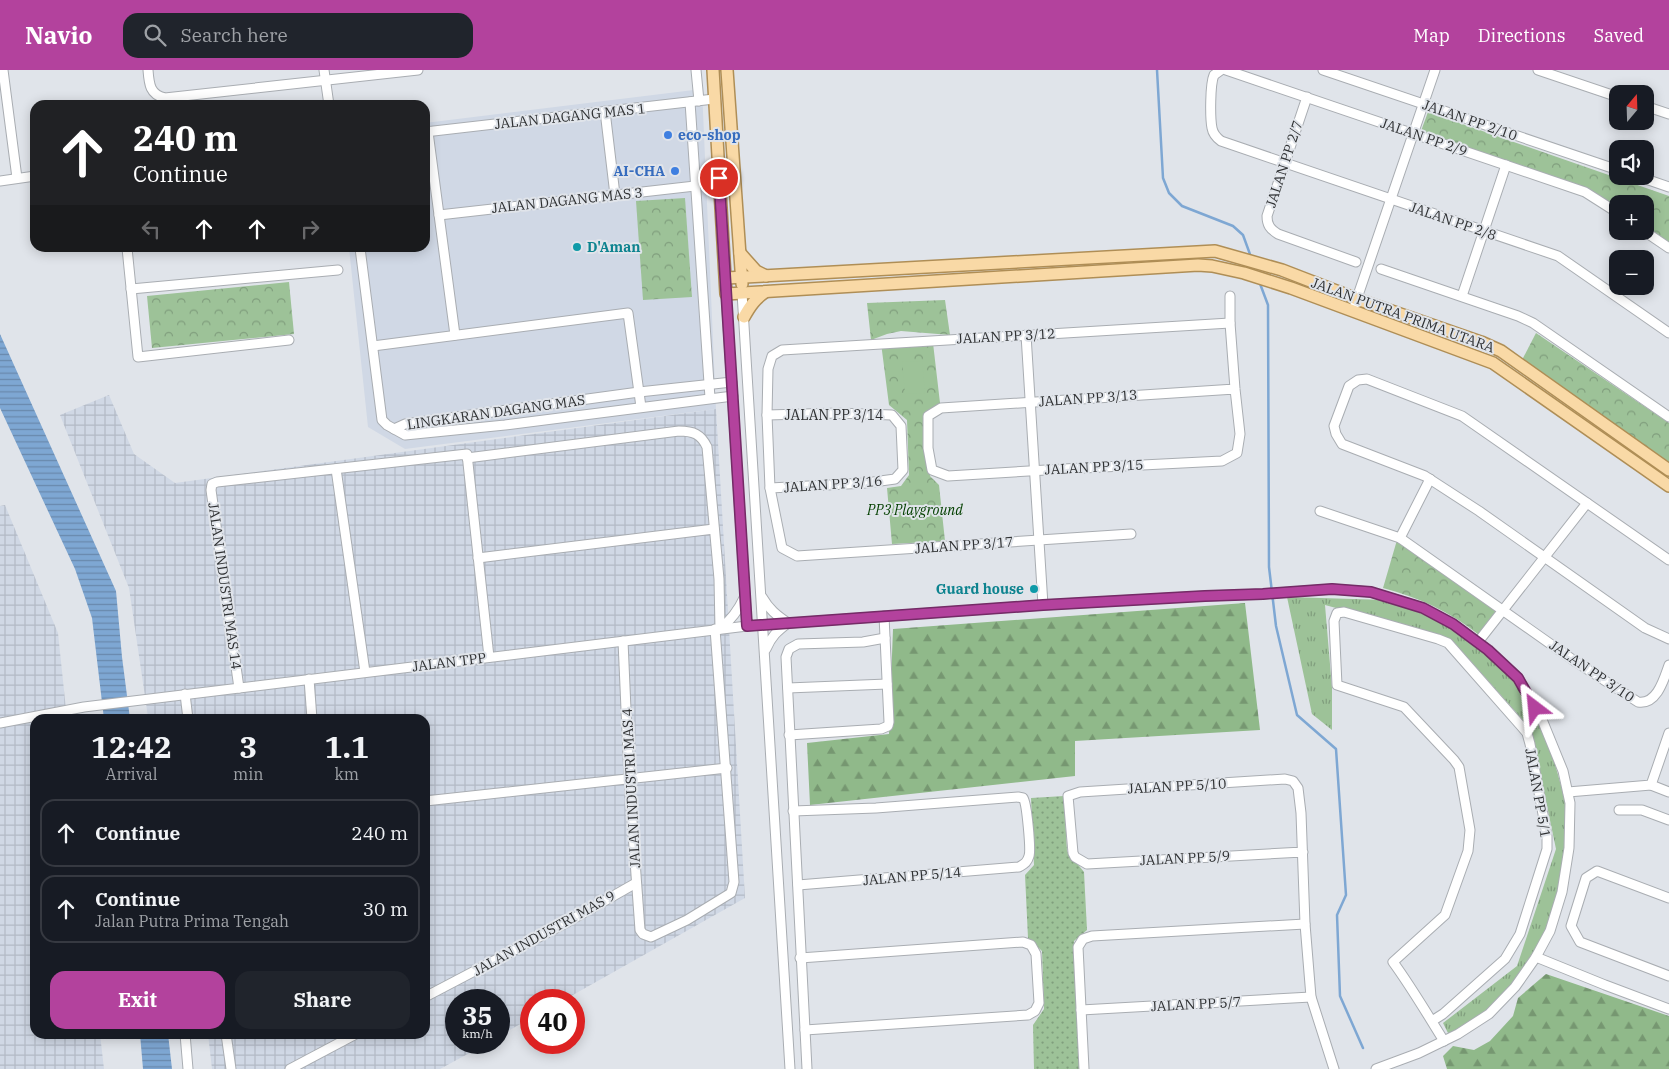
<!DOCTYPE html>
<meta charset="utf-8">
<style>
body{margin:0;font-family:"IBM Plex Serif",serif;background:#20242c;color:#f1f3f6;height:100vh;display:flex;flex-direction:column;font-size:19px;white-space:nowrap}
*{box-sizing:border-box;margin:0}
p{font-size:16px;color:#9ea1a6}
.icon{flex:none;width:28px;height:28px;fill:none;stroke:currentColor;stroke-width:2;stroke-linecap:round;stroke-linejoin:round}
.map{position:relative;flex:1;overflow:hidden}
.details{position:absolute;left:30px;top:644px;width:400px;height:325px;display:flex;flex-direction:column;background:#171b24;border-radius:15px;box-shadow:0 2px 12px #0003}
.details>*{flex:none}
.hud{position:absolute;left:30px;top:30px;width:400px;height:152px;border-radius:15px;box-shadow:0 2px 12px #0003;background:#202124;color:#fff;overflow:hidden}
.needle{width:32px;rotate:19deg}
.buttons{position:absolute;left:1609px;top:15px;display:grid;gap:10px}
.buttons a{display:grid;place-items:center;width:45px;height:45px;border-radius:10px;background:#171b24;box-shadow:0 2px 12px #0003;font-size:25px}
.speed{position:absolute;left:445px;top:919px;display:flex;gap:10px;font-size:25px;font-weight:700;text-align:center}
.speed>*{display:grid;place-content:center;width:65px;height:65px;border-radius:50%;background:#171b24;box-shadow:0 2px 12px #0003;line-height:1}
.speed small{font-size:12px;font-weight:400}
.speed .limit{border:8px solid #d22;background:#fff;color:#111}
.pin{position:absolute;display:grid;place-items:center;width:42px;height:42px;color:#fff;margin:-21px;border:2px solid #fff;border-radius:50%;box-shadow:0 1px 5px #0007}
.me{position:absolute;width:55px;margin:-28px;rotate:331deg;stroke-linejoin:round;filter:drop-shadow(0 0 4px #0008)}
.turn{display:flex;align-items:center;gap:18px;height:105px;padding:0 20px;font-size:22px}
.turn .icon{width:65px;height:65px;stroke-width:2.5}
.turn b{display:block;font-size:35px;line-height:42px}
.lanes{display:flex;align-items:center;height:48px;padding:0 20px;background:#0003;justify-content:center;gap:25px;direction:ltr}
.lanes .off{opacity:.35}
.eta{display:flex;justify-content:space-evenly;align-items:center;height:85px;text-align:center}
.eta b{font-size:30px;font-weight:700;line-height:35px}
.action{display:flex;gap:10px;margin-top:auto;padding:10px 20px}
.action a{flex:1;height:58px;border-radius:15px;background:#b3429d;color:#fff;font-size:20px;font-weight:700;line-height:58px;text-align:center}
.action a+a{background:#20242c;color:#f1f3f6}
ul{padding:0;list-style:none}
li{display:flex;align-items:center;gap:15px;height:68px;margin:0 10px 8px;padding:0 10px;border:2px solid #363941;border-radius:15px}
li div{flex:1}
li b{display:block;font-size:19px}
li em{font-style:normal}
header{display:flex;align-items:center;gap:30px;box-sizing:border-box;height:70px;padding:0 25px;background:#b3429d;color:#fff}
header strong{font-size:24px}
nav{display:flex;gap:28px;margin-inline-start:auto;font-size:18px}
.search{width:350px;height:45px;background:#20242c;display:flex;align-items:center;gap:12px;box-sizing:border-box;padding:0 18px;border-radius:15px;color:#9ea1a6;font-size:19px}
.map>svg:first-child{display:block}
</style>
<header>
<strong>Navio</strong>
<div class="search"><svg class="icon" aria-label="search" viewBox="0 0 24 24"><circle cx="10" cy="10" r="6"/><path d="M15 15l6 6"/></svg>Search here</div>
<nav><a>Map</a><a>Directions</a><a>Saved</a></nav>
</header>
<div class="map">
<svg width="1669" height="999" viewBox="0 0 1669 999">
<defs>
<pattern id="industrial-grid" width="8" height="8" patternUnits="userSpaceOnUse" patternTransform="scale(1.25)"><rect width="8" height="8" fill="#d0d8e5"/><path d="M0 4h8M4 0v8" fill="none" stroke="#b3bac5"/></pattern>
<pattern id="grass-tufts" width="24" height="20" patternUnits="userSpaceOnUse" patternTransform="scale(1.25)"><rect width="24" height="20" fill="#9dc298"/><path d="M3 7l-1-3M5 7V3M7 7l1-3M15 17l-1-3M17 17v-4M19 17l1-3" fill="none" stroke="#809e7d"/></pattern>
<pattern id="forest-firs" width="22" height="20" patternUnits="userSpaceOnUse" patternTransform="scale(1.25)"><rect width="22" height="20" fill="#90b98a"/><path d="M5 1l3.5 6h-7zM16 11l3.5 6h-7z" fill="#769771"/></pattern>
<pattern id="park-crowns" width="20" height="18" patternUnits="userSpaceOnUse" patternTransform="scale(1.25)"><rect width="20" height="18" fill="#9dc298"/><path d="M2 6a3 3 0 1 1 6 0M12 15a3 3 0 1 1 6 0" fill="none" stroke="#809e7d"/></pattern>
<pattern id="garden-dots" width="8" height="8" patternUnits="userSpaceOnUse" patternTransform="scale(1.25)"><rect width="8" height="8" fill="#9dc298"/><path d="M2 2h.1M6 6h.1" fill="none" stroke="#809e7d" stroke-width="1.8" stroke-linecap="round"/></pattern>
<pattern id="water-rules" width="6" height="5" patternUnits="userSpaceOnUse" patternTransform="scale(1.25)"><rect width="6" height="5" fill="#7ea7d3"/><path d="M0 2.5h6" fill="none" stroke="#6888ac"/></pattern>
</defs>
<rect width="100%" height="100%" fill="#e0e4ea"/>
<polygon fill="#d0d8e5" points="702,19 716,339 405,379 368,357 349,178 425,178 425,53"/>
<g fill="url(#industrial-grid)">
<polygon points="109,325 134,384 175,413 716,339 745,828 564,930 531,930 531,948 499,966 499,930 456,930 456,972 488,973 440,999 212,999 208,964 425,964 425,649 150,649 148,647 129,518 60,345"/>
<polygon points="5,435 58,563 67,649 35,649 35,964 100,964 104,999 0,999 0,436"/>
</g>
<polygon fill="url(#grass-tufts)" points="1287,527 1387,530 1445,553 1487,583 1518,613 1551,680 1566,733 1565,777 1558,823 1546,861 1513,915 1485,944 1449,965 1443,953 1517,896 1556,779 1531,659 1451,569 1325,535 1332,618 1332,660 1312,644"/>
<g fill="url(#forest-firs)">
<polygon points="1245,533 1260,660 1075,671 1075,706 810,735 807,673 889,664 893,559"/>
<polygon points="1546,904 1669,946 1669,999 1447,999 1443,986 1453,976 1474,980 1490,971 1513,946 1518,928"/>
</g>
<g fill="url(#park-crowns)">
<polygon points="1428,42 1669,126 1669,174 1645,158 1645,134 1618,134 1617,139 1593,122 1421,61"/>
<polygon points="685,128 692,227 643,230 636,131"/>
<polygon points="289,212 294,264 152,278 147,226"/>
<polygon points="945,230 950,265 901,261 887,264 871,270 867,233"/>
<polygon points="1536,263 1669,353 1669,396 1522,290"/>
<polygon points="881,273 933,273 940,333 927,345 930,406 939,415 945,471 892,474 887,418 901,416 909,405 907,350 889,335"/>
<path d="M1397 470 1499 540 1479 565C1451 542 1418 527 1383 518Z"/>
</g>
<polygon fill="url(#garden-dots)" points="1064,726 1067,781 1084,802 1087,860 1074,871 1080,999 1034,999 1033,955 1044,939 1042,881 1028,868 1025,805 1034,795 1031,728"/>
<polygon fill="#9dc298" points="922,291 925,323 905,324 902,292"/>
<g fill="url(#water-rules)">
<polygon points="0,264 116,521 122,587 130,649 104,649 92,548 75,499 0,338"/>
<polygon points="140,964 168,964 172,999 143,999"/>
</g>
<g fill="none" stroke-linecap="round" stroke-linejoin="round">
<g stroke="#7ea7d3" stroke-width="2.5">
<polyline points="1157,0 1163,108 1169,123 1182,136 1233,156 1243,165 1251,187"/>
<polyline points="1259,211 1268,235 1269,497 1276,556 1297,645 1336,679 1346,825 1337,845 1340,926 1363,978"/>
</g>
<defs>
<g id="minor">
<polyline points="3,0 17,108"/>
<path d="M148 0C149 14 150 25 165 28L418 0"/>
<polyline points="324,0 329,35"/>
<polyline points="696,0 699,31"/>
<path d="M1221 0 1214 5C1210 14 1210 48 1212 58 1213 64 1217 68 1221 71L1558 186 1669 263"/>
<polyline points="1226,0 1585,122 1618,143"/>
<polyline points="1323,0 1618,100"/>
<polyline points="1538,0 1618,27"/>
<path d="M1307 27 1267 146C1267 155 1270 159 1278 164L1356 192"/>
<polyline points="690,32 710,328"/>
<polyline points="1645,36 1669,44"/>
<polyline points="605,41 615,125"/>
<polyline points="425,62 714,29"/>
<polyline points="428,62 455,265"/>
<polyline points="1637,106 1669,117"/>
<polyline points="0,111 35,106"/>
<polyline points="439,145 695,116"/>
<polyline points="1644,161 1669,178"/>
<polyline points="127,178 138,287 289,270"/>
<polyline points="360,178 382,350 387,355 405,365 505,355 733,326"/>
<polyline points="1381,199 1518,246 1533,253 1669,347"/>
<polyline points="131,219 338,200"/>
<polyline points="742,223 790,999"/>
<polyline points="726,224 747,556"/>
<polyline points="1230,226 1230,253 1235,319 1240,364 1237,383 1222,391 1063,399 948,406 932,400 928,378 928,346 941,338 1235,319"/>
<polyline points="1462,226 1506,95"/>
<polyline points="1355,234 1435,0"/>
<polyline points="1026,265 1043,535"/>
<polyline points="373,276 628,243 641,337"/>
<polyline points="767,345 838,343 892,345 901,356 903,400 895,409 866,413 770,418"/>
<polyline points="394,359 405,354 639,322 732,312"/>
<path d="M467 388 679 361C693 361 701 364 707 377L719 509 720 559"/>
<polyline points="336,399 365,602"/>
<path d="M1320 441 1400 468 1576 592 1638 632C1657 635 1664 609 1669 595"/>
<polyline points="1131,464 797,486 782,478 770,418 767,345 768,299 772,286 782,280 1230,253"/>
<polyline points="1400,468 1430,409"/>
<polyline points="478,488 714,459"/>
<polyline points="1669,490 1462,346 1367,309 1358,310 1349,316 1334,356 1336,364 1342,374 1425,406 1479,441 1645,558 1669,569"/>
<path d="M762 527C769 539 776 545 788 553"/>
<path d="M721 558C732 549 738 541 744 528"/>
<polyline points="623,571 629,708 640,860 643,864 651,867 687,850 731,823 734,812 715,559"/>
<polyline points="1478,572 1587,433"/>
<path d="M766 579C771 567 777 561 788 553"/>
<polyline points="309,609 312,649"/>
<polyline points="239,618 211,420 212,414 217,412 467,384 489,587"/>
<polyline points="788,618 887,614"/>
<polyline points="185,624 188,649"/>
<polyline points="0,653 84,637 747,556 1043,535 1205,526 1263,524 1332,519 1371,522 1423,538 1453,554 1488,580 1518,608 1543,652 1563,701 1570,733 1569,778 1562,822 1550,861 1536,887 1515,917 1489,944 1458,964 1419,983 1376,999"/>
<polyline points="789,665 881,659 888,656 889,652 884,546"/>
<polyline points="1651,715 1669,722"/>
<polyline points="1568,722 1651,715 1669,663"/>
<polyline points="425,731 727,698"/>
<polyline points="1619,740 1642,740 1669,750"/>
<path d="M793 741 876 738 1018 727 1023 728C1027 733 1031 780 1029 786 1027 793 1024 794 1019 797L798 815"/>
<polyline points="1303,782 1087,794 1075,787 1073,783 1068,726 1080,722 1285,709 1293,711 1298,718 1301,743 1305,854 1311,927 1334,999"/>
<polyline points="1669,828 1597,801 1586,808 1571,856 1580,872 1669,906"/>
<polyline points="1536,887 1605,915 1669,939"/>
<polyline points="800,888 1023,872 1031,875 1036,884 1039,933 1035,941 1028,945 805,960"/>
<polyline points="425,927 564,854 636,813"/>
<polyline points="1081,940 1311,927"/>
<path d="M1432 951 1443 944 1505 889 1520 864 1547 779V766L1530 674 1527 663 1521 656 1448 573 1438 569 1344 542 1337 543 1334 551 1337 615 1404 637 1454 690 1459 697 1470 760 1468 781 1445 845 1393 892C1412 918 1427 944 1444 971"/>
<polyline points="185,964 188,999"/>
<polyline points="226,964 231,999"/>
<polyline points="290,999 356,964"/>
<polyline points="807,999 786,587 789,579 798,574 863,572 885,568"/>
<polyline points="1084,999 1078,877 1083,869 1092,866 1305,854"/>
</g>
<g id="major">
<polyline points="713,0 726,224 1198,195 1212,196 1244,203 1291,218 1493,293 1669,416"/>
<polyline points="727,0 742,214"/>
<polyline points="740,183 756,201 766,206"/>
<polyline points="726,208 1215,181 1282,200 1357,229 1481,272 1501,281 1669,400"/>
<path d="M744 247C750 236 755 229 765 222"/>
</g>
</defs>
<use href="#minor" stroke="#a9adb2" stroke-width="11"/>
<use href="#major" stroke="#af8e56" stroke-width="14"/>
<use href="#minor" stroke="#fff" stroke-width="9"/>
<use href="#major" stroke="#f9d9a6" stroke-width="11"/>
</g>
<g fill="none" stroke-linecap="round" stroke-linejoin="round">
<defs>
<polyline id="route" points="719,108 747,556 1043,535 1205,526 1263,524 1332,519 1371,522 1423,538 1453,554 1488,580 1518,608 1535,638"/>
</defs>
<use href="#route" stroke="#742b66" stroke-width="12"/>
<use href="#route" stroke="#b3429d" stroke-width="9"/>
</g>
<g fill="#3f7fe0" stroke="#e0e4ea" stroke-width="2">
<circle cx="668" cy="65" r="5"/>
<circle cx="675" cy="101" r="5"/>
</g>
<g fill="#0f9aa8" stroke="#e0e4ea" stroke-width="2">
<circle cx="577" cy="177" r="5"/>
<circle cx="1034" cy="519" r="5"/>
</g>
<g text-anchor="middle" stroke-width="4" stroke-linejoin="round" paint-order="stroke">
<g font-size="14" fill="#2e3032" stroke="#e0e4ea">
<text transform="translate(570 46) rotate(-6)" y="5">JALAN DAGANG MAS 1</text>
<text transform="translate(1470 50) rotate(19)" y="5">JALAN PP 2/10</text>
<text transform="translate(1424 67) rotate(19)" y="5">JALAN PP 2/9</text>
<text transform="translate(1284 94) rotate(-72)" y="5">JALAN PP 2/7</text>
<text transform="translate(567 130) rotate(-6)" y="5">JALAN DAGANG MAS 3</text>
<text transform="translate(1453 151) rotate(19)" y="5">JALAN PP 2/8</text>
<text transform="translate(1403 245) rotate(20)" y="5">JALAN PUTRA PRIMA UTARA</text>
<text transform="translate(1006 266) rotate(-3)" y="5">JALAN PP 3/12</text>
<text transform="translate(1088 328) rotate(-4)" y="5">JALAN PP 3/13</text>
<text transform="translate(496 342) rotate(-8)" y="5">LINGKARAN DAGANG MAS</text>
<text x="834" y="350">JALAN PP 3/14</text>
<text transform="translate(1094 397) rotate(-3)" y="5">JALAN PP 3/15</text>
<text transform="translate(833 414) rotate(-4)" y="5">JALAN PP 3/16</text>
<text transform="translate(964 475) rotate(-4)" y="5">JALAN PP 3/17</text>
<text transform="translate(225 516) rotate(82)" y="5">JALAN INDUSTRI MAS 14</text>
<text transform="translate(449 592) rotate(-7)" y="5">JALAN TPP</text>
<text transform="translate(1592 601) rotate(34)" y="5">JALAN PP 3/10</text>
<text transform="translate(1177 716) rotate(-3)" y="5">JALAN PP 5/10</text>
<text transform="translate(631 718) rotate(-93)" y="5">JALAN INDUSTRI MAS 4</text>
<text transform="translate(1538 723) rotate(80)" y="5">JALAN PP 5/1</text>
<text transform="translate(1185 788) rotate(-3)" y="5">JALAN PP 5/9</text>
<text transform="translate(912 806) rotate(-5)" y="5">JALAN PP 5/14</text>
<text transform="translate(544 863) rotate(-29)" y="5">JALAN INDUSTRI MAS 9</text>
<text transform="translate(1196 934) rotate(-3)" y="5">JALAN PP 5/7</text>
</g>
<g font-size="14" font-weight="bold" fill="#366cbe" stroke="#e0e4ea" text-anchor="start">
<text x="678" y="70">eco-shop</text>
<text x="665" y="106" text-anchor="end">AI-CHA</text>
</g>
<g font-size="14" font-weight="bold" fill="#0d838f" stroke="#e0e4ea" text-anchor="start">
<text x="587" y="182">D'Aman</text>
<text x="1024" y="524" text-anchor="end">Guard house</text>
</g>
<g font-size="14" font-style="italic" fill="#044000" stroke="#e0e4ea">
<text x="915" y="445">PP3 Playground</text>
</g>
</g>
</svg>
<div class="buttons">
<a><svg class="needle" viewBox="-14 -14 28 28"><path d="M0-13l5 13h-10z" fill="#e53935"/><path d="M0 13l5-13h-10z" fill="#9ea1a6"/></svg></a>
<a><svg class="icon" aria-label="sound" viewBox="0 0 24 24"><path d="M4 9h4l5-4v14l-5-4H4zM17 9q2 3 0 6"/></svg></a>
<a>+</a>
<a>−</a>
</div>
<div class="speed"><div>35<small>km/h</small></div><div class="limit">40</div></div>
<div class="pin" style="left:719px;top:108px;background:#d93025"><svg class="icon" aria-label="arrive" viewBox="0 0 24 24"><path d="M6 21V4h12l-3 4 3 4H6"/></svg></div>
<svg class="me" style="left:1535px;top:638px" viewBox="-20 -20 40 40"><path d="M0-17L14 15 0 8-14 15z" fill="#b3429d" stroke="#fff" stroke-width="4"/></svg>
<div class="hud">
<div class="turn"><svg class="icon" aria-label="ahead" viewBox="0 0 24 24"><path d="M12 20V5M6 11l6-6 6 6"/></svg><div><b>240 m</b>Continue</div></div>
<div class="lanes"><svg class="icon off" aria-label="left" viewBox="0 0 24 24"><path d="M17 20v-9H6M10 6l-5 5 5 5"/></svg><svg class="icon" aria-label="ahead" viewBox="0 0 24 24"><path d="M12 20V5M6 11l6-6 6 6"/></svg><svg class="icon" aria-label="ahead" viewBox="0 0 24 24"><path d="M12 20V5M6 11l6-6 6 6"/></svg><svg class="icon off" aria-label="right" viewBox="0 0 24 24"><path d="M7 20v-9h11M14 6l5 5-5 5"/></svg></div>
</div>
<section class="details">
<div class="eta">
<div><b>12:42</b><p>Arrival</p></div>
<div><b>3</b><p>min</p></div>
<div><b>1.1</b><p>km</p></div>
</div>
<ul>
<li><svg class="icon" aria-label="ahead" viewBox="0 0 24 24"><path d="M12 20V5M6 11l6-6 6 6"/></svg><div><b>Continue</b></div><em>240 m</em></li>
<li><svg class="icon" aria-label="ahead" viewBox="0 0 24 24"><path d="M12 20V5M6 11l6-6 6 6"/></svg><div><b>Continue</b><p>Jalan Putra Prima Tengah</p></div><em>30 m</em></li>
</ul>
<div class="action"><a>Exit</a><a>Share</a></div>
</section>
</div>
